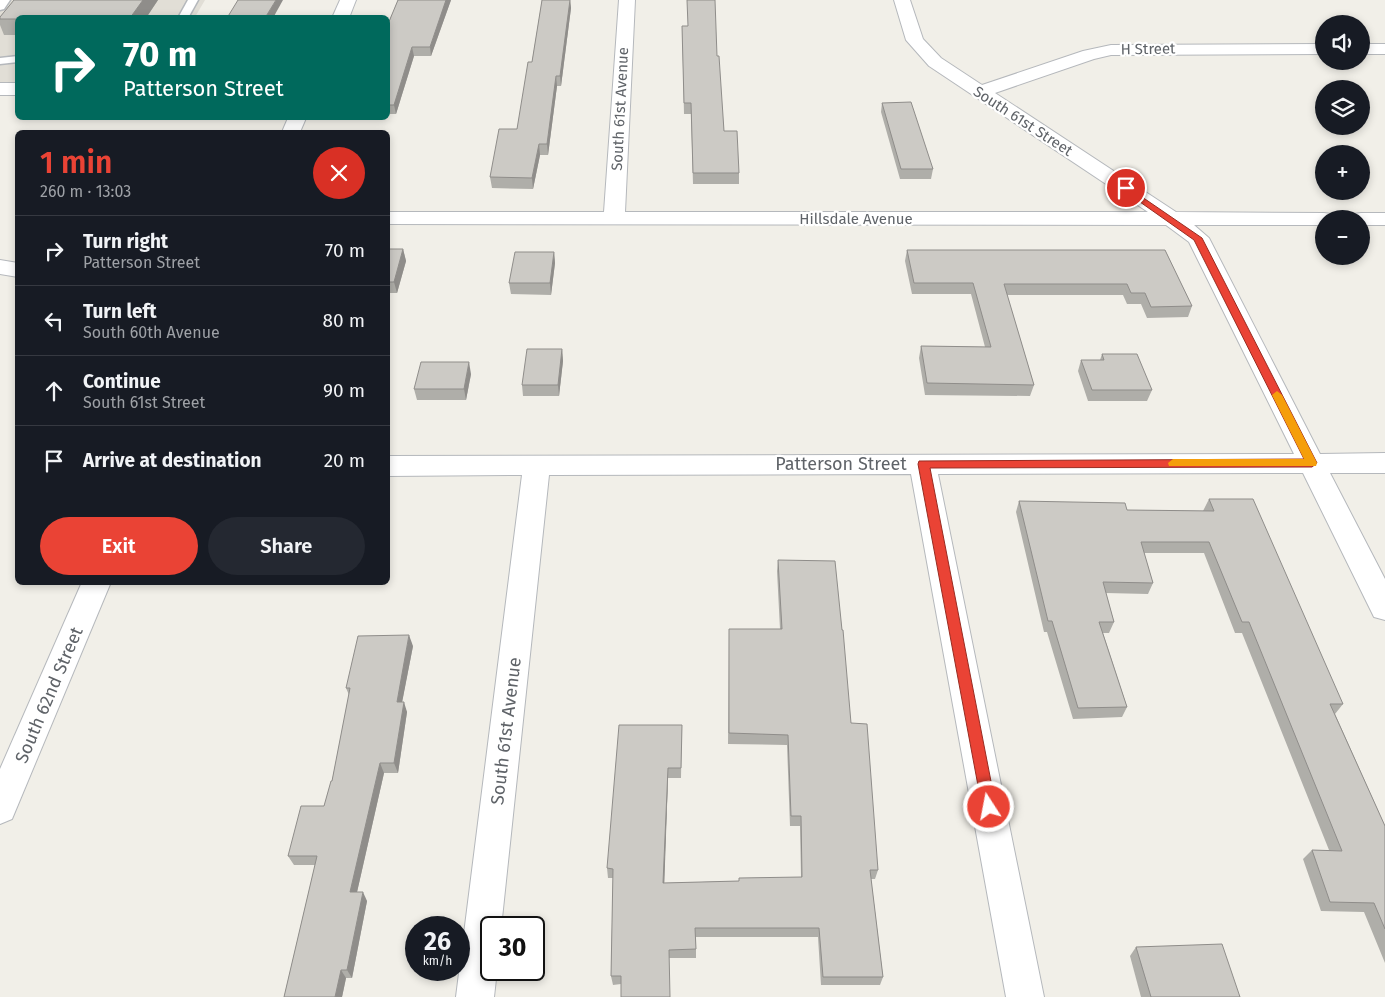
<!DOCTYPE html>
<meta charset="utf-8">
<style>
body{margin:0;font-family:"Fira Sans",sans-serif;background:#242831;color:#f1f3f6;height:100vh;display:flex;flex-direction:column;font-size:19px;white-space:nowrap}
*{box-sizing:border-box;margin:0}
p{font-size:16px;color:#9ea1a6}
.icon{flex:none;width:28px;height:28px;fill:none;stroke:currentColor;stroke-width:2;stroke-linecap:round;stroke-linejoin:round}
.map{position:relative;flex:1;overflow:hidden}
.sheet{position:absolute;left:15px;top:130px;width:375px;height:455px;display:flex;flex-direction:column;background:#171b24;border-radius:8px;box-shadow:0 2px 8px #0003}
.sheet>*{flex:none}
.guide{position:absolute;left:15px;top:15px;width:375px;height:105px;border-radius:8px;box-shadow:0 2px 8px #0003;background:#00695c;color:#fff;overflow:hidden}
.tools{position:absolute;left:1315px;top:15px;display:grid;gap:10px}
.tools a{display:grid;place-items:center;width:55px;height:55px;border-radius:50%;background:#171b24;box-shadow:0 2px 8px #0003;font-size:25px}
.speed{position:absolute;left:405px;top:916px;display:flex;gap:10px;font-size:25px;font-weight:700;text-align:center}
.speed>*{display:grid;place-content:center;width:65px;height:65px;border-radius:50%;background:#171b24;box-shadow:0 2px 8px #0003;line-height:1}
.speed small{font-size:12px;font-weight:400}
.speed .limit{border:2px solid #111;border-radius:8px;background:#fff;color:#111}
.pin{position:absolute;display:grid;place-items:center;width:42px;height:42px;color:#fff;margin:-21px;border:2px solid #fff;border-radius:50%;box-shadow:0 1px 5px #0007}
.me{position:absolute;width:55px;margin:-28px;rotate:349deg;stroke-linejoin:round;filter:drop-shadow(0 0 4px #0008)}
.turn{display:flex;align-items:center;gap:18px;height:105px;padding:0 25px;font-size:22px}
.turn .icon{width:65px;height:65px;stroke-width:2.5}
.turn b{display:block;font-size:35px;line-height:42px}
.round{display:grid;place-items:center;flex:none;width:52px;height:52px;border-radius:26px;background:#242831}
.headline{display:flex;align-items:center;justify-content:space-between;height:85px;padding:0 25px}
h1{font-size:30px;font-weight:600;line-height:38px;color:#ea4335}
.primary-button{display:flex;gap:10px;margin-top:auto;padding:10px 25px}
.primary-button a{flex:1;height:58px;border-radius:30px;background:#ea4335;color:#fff;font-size:20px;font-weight:600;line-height:58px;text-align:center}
.primary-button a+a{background:#242831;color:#f1f3f6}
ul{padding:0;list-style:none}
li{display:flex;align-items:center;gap:15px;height:70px;padding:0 25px;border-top:1px solid #363941}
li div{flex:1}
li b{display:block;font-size:19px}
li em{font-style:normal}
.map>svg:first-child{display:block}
</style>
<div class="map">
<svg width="1385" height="997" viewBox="0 0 1385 997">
<rect width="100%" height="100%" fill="#f1efe8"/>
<polygon fill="#e1ded6" points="0,0 205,0 195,17 18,18 17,89 0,89"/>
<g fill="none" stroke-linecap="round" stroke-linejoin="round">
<defs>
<g id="service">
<polygon points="0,0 10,0 4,9 0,10"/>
<polygon points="188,0 198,0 188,18 178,18"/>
<polygon points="18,56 18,62 0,64 0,58"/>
</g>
<g id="minor">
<polygon points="340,0 356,0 349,18 332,18"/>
<polygon points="619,0 635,0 625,212 1148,212 929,66 906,40 894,0 910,0 923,39 941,58 982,85 1083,51 1111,45 1324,44 1324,54 1111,55 1094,59 995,93 1176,212 1324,213 1332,214 1335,219 1324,219 1324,225 1194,225 1209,238 1320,454 1385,453 1385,473 1330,473 1385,579 1385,620 1374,617 1303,473 938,474 1044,997 1006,997 911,474 549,475 501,928 491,928 491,970 497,970 494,997 456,997 522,475 388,476 388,456 1294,454 1189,242 1166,225 388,224 388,212 604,212"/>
<rect x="1361" y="44" width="24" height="10"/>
<rect x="0" y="83" width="18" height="12"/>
<polygon points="288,118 306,118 300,132 282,132"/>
<polygon points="1361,213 1385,213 1385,225 1361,225 1361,219 1350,219 1353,214"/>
<polygon points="0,260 18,263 18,277 0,274"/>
<polygon points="82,582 111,582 12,819 0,824 0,769"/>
</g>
</defs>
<use href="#service" stroke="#b5b8bc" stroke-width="3"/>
<use href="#minor" stroke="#b5b8bc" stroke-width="2"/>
<use href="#service" fill="#fff" fill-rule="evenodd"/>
<use href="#minor" fill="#fff" fill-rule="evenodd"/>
</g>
<g fill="#afaea9">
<polygon points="14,0 158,0 146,18 18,18 18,35 4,35 0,25 0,17"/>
<polygon points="398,0 451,0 431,56 414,56 396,114 388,114 388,24"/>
<polygon points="542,0 570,0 571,8 561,86 557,86 548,155 540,155 533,189 492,188 490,177 517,129 532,62"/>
<polygon points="682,26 717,56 724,131 739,173 739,184 693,184 691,114 684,114"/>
<polygon points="882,103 933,169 931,179 900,179 881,112"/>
<polygon points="388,249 403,249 406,261 397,293 388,293"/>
<polygon points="907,250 1165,250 1192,306 1188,317 1147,318 1141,304 1127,304 1123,295 1007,295 1034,385 1030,396 925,395 919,358 921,346 985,347 971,294 912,294 905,261"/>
<polygon points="554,252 555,263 551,295 511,294 509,283"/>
<polygon points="562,349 563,361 559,396 523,396 522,385"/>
<polygon points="1102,354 1152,390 1147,401 1088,401 1078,371 1081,360 1100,360"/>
<polygon points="471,374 466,400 417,400 414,389"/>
<polygon points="1209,499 1343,704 1335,714 1385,826 1385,963 1364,912 1321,911 1303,859 1312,850 1329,850 1242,633 1235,633 1204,553 1144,553 1153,583 1148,594 1106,593 1114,622 1109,633 1103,633 1127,707 1122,717 1073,719 1047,632 1044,632 1016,512 1019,501 1127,510 1203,511"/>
<polygon points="778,560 851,723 878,870 875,879 871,879 883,977 880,985 821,985 818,937 696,937 696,958 669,958 621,984 613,985 611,976 613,878 608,878 607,868 682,725 681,778 668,778 664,883 739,881 801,877 800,826 790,826 787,745 728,744 729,629 780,629 777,571"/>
<polygon points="413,646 402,702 407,712 398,773 384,773 357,892 367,901 352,978 346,978 342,997 284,997 315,865 294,865 288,856 324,806 332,781 349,695 346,688"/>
<polygon points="1136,947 1240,997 1141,997 1130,956"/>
</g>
<g fill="#8f8d8a">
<polygon points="143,0 158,0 146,18 130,18"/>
<polygon points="276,0 283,0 273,18 265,18"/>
<polygon points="446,0 451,0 431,56 430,47"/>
<polygon points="570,0 571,8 561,86 560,76"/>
<polygon points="412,47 414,56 396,114 394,105"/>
<polygon points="556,76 557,86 548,155 547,144"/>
<polygon points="539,144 540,155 533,189 532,178"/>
<polygon points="403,249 406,261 397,293 394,282"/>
<polygon points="554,252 555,263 551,295 550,283"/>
<polygon points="562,349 563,361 559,396 558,385"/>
<polygon points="469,362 471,374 466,400 464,389"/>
<polygon points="409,635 413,646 400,713 397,702"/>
<polygon points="404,702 407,712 398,773 394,763"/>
<polygon points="380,763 384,773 355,901 350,892"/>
<polygon points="668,768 668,778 664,892 663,883"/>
<polygon points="363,892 367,901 352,978 347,970"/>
<polygon points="341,970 346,978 342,997 335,997"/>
</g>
<g fill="#cccac5" stroke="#8f8d8a">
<polygon points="14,0 143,0 130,18 18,18 18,19 0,19 0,17"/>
<polygon points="238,0 276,0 265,18 227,18"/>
<polygon points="398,0 446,0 430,47 412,47 394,105 388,105 388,24"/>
<polygon points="542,0 570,0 560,76 556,76 547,144 539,144 532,178 490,177 499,129 517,129 528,62 532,62"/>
<polygon points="687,0 715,0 717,56 719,56 724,131 737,131 739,173 693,173 691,103 684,103 682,26 688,26"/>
<polygon points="911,102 933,169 901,169 882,103"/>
<polygon points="388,249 403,249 394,282 388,282"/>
<polygon points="907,250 1165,250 1192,306 1151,307 1145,293 1131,293 1127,284 1004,284 1034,385 927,383 921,346 991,347 973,283 914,283"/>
<polygon points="515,252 554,252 550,283 509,283"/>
<polygon points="527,349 562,349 558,385 522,385"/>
<polygon points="1102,354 1137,354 1152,390 1092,390 1081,360 1104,360"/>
<polygon points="421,362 469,362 464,389 414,389"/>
<polygon points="1209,499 1253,499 1343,704 1330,704 1385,826 1385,929 1374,903 1330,902 1312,850 1342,851 1249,622 1242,622 1209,542 1141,542 1153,583 1103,582 1114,622 1099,622 1127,707 1078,708 1052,621 1048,621 1019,501 1125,503 1127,510 1214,511"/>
<polygon points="778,560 835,561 842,630 843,630 851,723 867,724 878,870 870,870 883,977 823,977 819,928 695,928 696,949 669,950 670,997 621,997 621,976 611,976 613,869 607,868 619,725 682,725 681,768 668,768 663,883 739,881 739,878 802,877 801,816 791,816 788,735 729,733 729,629 782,629"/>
<polygon points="409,635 397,702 404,702 394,763 380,763 350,892 363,892 347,970 341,970 335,997 284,997 317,856 288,856 301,806 324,806 331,781 332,781 350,688 346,688 358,636"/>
<polygon points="1222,944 1240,997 1151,997 1136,947"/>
</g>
<polygon fill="#ea4335" stroke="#982c22" points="1126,186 1202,238 1317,463 1312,467 930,468 996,807 994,811 989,813 984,811 982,807 918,464 919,461 1304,459 1194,240 1123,190 1122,188"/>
<polygon fill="#f59e0b" points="1277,391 1282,395 1317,463 1316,466 1169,466 1168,463 1173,459 1304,459 1272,395"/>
<g text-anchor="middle" stroke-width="4.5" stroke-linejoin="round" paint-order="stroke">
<g font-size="15" fill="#5f6368" stroke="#fff">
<text transform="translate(1148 49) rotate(-1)" y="5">H Street</text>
<text transform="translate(620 109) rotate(-87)" y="5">South 61st Avenue</text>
<text transform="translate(1023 121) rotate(33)" y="5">South 61st Street</text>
<text x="856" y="224">Hillsdale Avenue</text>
</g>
<g font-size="18" fill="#5f6368" stroke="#fff">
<text x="841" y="470">Patterson Street</text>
<text transform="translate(49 695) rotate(-67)" y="6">South 62nd Street</text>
<text transform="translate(506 731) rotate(-83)" y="6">South 61st Avenue</text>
</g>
</g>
</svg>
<div class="tools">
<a><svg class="icon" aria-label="sound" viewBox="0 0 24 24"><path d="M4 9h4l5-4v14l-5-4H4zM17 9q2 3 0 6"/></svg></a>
<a><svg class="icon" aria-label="layers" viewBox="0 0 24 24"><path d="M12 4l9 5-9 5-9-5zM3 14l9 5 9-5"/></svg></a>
<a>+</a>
<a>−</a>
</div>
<div class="speed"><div>26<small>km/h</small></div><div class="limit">30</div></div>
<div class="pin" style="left:1126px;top:188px;background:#d93025"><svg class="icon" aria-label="arrive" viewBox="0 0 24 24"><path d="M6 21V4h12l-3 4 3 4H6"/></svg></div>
<svg class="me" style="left:989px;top:807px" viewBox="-20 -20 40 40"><circle r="17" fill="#ea4335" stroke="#fff" stroke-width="3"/><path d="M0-11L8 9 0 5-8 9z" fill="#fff"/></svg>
<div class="guide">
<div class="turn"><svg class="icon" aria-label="right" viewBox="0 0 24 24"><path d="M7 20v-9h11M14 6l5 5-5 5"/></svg><div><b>70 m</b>Patterson Street</div></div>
</div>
<section class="sheet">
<div class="headline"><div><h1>1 min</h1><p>260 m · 13:03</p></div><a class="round" style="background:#d93025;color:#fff"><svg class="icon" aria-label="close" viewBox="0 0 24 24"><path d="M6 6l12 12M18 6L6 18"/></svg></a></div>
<ul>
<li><svg class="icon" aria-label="right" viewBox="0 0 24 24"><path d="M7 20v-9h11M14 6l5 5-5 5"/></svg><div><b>Turn right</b><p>Patterson Street</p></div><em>70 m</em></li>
<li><svg class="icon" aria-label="left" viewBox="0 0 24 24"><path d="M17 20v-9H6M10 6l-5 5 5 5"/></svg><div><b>Turn left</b><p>South 60th Avenue</p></div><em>80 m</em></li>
<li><svg class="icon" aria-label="ahead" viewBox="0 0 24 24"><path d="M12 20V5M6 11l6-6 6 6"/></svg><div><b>Continue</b><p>South 61st Street</p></div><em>90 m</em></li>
<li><svg class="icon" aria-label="arrive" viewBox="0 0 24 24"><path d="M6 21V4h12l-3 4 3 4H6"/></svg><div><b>Arrive at destination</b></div><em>20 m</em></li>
</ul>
<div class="primary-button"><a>Exit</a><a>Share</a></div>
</section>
</div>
